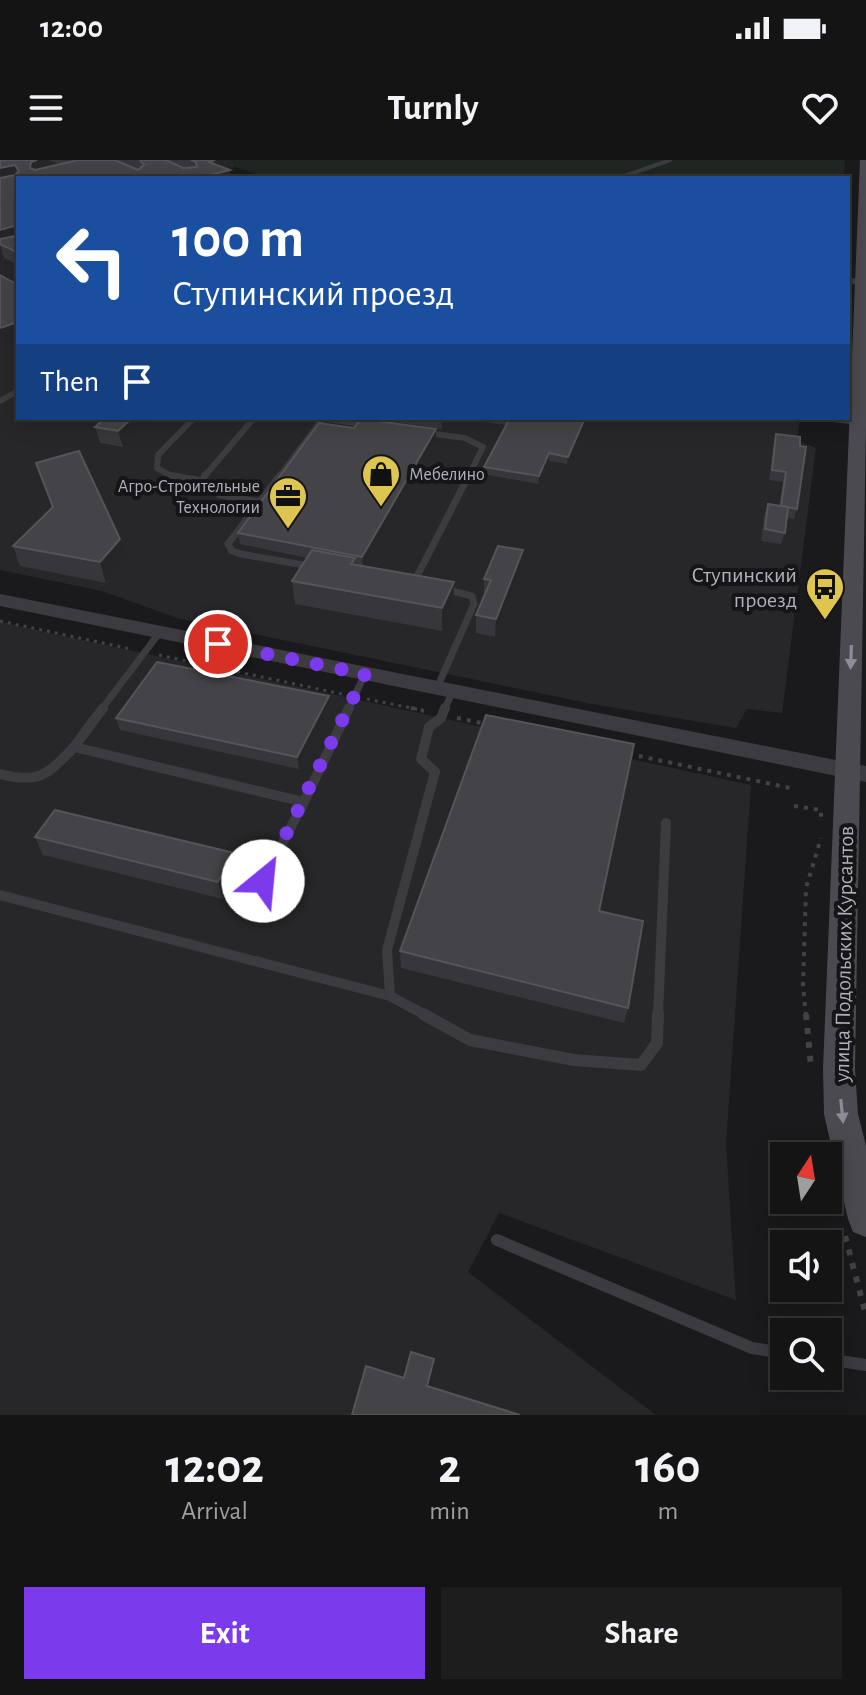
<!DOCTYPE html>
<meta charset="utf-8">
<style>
body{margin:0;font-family:"Alegreya Sans",sans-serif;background:#1d1d1e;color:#f1f3f6;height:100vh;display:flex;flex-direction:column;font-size:30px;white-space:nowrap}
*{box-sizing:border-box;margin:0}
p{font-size:26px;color:#9d9ea0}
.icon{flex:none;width:44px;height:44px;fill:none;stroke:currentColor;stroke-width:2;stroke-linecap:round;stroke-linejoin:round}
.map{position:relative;height:1255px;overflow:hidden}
.panel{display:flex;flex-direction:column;background:#141415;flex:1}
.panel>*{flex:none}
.top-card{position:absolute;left:16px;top:16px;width:834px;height:244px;border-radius:0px;box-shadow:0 4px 20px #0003,0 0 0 2px #333334;background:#1a4fa0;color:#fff;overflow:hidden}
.needle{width:52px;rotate:12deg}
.tools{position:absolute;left:770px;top:982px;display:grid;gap:16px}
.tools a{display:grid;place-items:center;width:72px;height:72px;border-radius:0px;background:#141415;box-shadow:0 4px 20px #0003,0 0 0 2px #333334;font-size:40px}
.pin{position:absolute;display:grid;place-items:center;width:68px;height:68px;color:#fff;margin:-34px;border:4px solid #fff;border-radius:50%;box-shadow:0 2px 8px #0007}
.me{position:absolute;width:88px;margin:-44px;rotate:28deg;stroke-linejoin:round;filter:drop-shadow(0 0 6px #0008)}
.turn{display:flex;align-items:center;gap:28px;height:168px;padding:0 24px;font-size:36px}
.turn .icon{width:104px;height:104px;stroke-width:2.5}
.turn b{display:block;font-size:56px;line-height:68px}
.then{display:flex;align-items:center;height:76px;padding:0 24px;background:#0003;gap:16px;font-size:30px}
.eta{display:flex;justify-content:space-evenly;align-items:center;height:136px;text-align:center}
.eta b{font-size:48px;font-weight:600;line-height:56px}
.cta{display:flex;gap:16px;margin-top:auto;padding:16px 24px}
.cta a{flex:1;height:92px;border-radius:0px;background:#7c3aed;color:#fff;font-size:32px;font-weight:600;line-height:92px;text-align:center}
.cta a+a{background:#1d1d1e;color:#f1f3f6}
.status{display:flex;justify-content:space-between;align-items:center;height:56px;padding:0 40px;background:#141415;direction:ltr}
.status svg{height:22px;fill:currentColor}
header{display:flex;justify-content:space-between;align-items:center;height:104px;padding:0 24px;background:#141415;font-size:36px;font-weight:600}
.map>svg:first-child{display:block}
</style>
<div class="status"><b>12:00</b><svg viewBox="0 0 49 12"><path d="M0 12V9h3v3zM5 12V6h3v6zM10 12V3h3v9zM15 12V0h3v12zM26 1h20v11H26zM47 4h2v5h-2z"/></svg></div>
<header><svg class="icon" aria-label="menu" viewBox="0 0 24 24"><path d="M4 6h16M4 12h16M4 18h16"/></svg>Turnly<svg class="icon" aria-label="heart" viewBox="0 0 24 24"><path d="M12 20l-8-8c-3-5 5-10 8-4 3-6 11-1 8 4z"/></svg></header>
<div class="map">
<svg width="866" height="1255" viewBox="0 0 866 1255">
<rect width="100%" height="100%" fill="#1a1a1c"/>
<g fill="#272629">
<polygon points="0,0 128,0 18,18 18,258 800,258 797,280 816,288 782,553 747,549 736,568 592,544 177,458 102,431 0,410"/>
<polygon points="0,462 751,625 726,984 736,1140 499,1053 468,1112 656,1255 0,1255"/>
</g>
<polygon fill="#202622" points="216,0 845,0 844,18 267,18"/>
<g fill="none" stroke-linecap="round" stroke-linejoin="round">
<g stroke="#424247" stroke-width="3" stroke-dasharray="3 5" stroke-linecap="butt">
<polyline points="0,461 131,489"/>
<polyline points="159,495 342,534"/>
<polyline points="367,539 421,550"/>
</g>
<g stroke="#424247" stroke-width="4" stroke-dasharray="4 6" stroke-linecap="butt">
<polyline points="411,548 424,551"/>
<polyline points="457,558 487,564"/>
<polyline points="629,594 795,629"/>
<polyline points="794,646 821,650 821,657"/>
<polyline points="806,856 803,826 806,728 821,678"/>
</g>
<g stroke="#424247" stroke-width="6" stroke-dasharray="6 8" stroke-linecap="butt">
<polyline points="806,854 811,907"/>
<polyline points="845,1076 866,1155"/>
</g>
<polyline stroke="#3b3b40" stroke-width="4" points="619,18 670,0"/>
<g stroke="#3b3b40" stroke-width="6">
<polyline points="0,241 18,231"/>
<polyline points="320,258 369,265"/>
<polyline points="825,258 859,262"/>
<polyline points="427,273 465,278 483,287 468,317"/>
<polyline points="173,317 157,308 158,295 194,258"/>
<polyline points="204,317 254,258"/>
<polyline points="279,317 323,258"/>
</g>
<g stroke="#3b3b40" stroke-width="7">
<polyline points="168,315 202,321"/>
<polyline points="205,315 202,321 220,335 259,342"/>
<polyline points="280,315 228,384 232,391 241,394 315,407"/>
<polyline points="413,424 469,315"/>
<polyline points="437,528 474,444 472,436 444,429"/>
<polyline points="101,550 160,472"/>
<polyline points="348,550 365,514"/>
<polyline points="444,550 453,531"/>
</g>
<g stroke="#3b3b40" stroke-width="10">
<polyline points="103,548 74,587 304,642 349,548"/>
<path d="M0 614C40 624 47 615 74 587"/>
<polyline points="0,735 390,836"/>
<polyline points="249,747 304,642"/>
<polyline points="427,856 390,836 387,790 435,612 421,599 429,567 441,558 445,548"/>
<polyline points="658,856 666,663"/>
</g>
<g stroke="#3b3b40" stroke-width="12">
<polyline points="423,854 470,880 574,900 641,905 657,883 658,854"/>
<polyline points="497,1080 752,1188 784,1193"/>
<polyline points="828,1199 866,1205"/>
</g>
<polygon fill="#3b3b40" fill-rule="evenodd" points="848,118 866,119 866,125 848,124"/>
<polygon fill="#3b3b40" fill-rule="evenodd" points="0,434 866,606 866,622 0,446"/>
<polygon fill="#4a4a50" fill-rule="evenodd" points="860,0 866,0 866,266 855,909 858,954 866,986 866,1077 853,1072 848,1059 824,954 823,909"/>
</g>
<g fill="#37363a">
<polygon points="0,0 48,7 59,4 49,0 232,0 233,8 18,18 18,105 4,98 0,104"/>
<polygon points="105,258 154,258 123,287 100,283 95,267"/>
<polygon points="369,258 448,258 442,269"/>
<polygon points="457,258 587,258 567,304 549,301 538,324 483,314 484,307 506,265"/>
<polygon points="354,268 436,269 436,280 364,407 453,445 442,471 295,444 292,421 307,398 240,384 238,373"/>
<polygon points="776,274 797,349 794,359 786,358 785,373 781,384 761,381 764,356 768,344 779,346 783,322 769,320 774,283"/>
<polygon points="36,303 126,400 106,423 20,406 13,386 52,347"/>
<polygon points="523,390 522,408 495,477 476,473 476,455 484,437 484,419"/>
<polygon points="329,536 330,548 299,609 120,570 116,558"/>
<polygon points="35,677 238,710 223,739 43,695"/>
<polygon points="400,791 628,848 624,863 401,808"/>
</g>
<g fill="#262528">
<polygon points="37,0 46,0 48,10 34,15 30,8 31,2"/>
<polygon points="215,0 232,0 233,8 211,14 209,2"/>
<polygon points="15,5 19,18 0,22 0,8"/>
<polygon points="230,10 231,18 199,18"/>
<polygon points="14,66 18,78 0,84 0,70"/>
<polygon points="0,85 4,98 0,104"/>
<polygon points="18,162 18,179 4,184 0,168"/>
<polygon points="132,258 154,258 123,287 118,271"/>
<polygon points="444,258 448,258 442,269 442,261"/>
<polygon points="585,258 587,258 567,304 568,297"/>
<polygon points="436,269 436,280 363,409 362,397"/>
<polygon points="549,293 549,301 538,324 539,316"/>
<polygon points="120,379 126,400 106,423 100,402"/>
<polygon points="523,390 522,408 495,477 496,459"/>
<polygon points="454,422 453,445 442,471 442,448"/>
<polygon points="329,536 330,548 299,609 297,597"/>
<polygon points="234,693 238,710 223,739 218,722"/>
<polygon points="434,1199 433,1215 427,1241 427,1226"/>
</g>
<g fill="#444347" stroke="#545459" stroke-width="2">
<polygon points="0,0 37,0 31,2 30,8 35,10 78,0 115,0 138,10 144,5 140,0 166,0 183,8 197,7 196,2 191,0 215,0 209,2 230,10 199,18 18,18 18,70 14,66 0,70 0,18 15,15 19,11 15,5 0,8"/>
<polygon points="18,72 18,93 0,84 0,79 15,76"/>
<polygon points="0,115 18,125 18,162 0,168"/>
<polygon points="105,258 132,258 118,271 95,267"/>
<polygon points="419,258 444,258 442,261"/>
<polygon points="510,258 585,258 568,297 549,293 539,316 484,307"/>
<polygon points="361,259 436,269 362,397 238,373 319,263 354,268"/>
<polygon points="776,274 800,277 800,286 806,287 797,349 781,346 786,312 772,310"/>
<polygon points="79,291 120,379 100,402 13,386 53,347 36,303"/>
<polygon points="768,344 788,347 785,373 765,369"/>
<polygon points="498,386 523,390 496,459 476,455 491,420 484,419"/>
<polygon points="312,390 355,398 351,404 454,422 442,448 292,421"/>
<polygon points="157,502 329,536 297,597 116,558"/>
<polygon points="486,555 634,584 599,751 643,761 628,848 400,791"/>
<polygon points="55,650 234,693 218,722 35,677"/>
<polygon points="411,1192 434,1199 427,1226 520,1255 352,1255 366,1206 404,1218"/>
</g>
<defs><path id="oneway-solid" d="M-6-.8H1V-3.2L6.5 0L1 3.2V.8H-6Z" transform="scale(2)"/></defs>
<g fill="#8b8c95">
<use href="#oneway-solid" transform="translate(851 497) rotate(92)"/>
<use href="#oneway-solid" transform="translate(842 951) rotate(84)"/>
</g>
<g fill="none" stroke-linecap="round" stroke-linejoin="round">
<polyline stroke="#7c3aed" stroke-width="14" stroke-dasharray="0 25.2" points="218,484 365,514 263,721"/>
</g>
<defs>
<symbol id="shop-pin" viewBox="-11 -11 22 30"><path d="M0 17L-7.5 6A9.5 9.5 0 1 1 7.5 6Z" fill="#dec550" stroke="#151517"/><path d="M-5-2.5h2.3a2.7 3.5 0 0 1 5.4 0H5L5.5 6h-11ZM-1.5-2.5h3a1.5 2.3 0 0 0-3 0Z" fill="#111"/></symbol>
<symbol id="office-pin" viewBox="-11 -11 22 30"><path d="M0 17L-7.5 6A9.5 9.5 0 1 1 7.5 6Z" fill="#dec550" stroke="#151517"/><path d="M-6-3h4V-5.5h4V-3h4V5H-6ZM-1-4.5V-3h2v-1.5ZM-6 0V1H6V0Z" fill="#111"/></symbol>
<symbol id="bus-pin" viewBox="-11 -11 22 30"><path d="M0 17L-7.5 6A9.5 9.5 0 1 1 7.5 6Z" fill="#dec550" stroke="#151517"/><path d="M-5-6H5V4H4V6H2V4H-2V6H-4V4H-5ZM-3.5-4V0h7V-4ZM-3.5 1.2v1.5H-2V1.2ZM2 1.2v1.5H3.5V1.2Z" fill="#111"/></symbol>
</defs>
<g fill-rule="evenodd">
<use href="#shop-pin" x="359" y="292" width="44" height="60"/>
<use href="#office-pin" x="266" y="314" width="44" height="60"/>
<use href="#bus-pin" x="803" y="405" width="44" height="60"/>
</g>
<g text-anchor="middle" stroke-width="8" stroke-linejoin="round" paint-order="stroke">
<g font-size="18" fill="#aeb0ba" stroke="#151517" text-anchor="start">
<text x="409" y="320">Мебелино</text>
<text x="260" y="332" text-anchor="end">Агро-Строительные<tspan x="260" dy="21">Технологии</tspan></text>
</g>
<g font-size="22" fill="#aeb0ba" stroke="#151517" text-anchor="end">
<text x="797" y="422">Ступинский<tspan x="797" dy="25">проезд</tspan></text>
</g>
<g font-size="22" fill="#aeb0ba" stroke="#151517">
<text transform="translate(843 794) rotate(-89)" y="8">улица Подольских Курсантов</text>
</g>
</g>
</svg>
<div class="tools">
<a><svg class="needle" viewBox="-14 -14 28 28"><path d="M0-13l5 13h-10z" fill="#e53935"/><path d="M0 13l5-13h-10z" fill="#9d9ea0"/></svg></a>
<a><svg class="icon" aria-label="sound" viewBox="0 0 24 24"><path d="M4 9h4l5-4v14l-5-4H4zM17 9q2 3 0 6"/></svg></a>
<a><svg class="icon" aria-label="search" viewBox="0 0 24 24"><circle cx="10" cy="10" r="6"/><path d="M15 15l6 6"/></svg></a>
</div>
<div class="pin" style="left:218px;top:484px;background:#d93025"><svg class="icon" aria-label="arrive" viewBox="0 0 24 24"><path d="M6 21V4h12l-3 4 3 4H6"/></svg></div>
<svg class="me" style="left:263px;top:721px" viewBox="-20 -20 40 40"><circle r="19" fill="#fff"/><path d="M0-13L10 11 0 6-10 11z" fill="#7c3aed"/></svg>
<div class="top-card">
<div class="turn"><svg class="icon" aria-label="left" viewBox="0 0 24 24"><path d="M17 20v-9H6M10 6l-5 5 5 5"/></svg><div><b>100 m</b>Ступинский проезд</div></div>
<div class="then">Then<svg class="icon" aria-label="arrive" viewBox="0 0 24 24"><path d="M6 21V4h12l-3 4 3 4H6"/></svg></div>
</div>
</div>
<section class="panel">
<div class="eta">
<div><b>12:02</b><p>Arrival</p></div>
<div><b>2</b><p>min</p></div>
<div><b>160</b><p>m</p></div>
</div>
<div class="cta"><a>Exit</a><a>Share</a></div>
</section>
